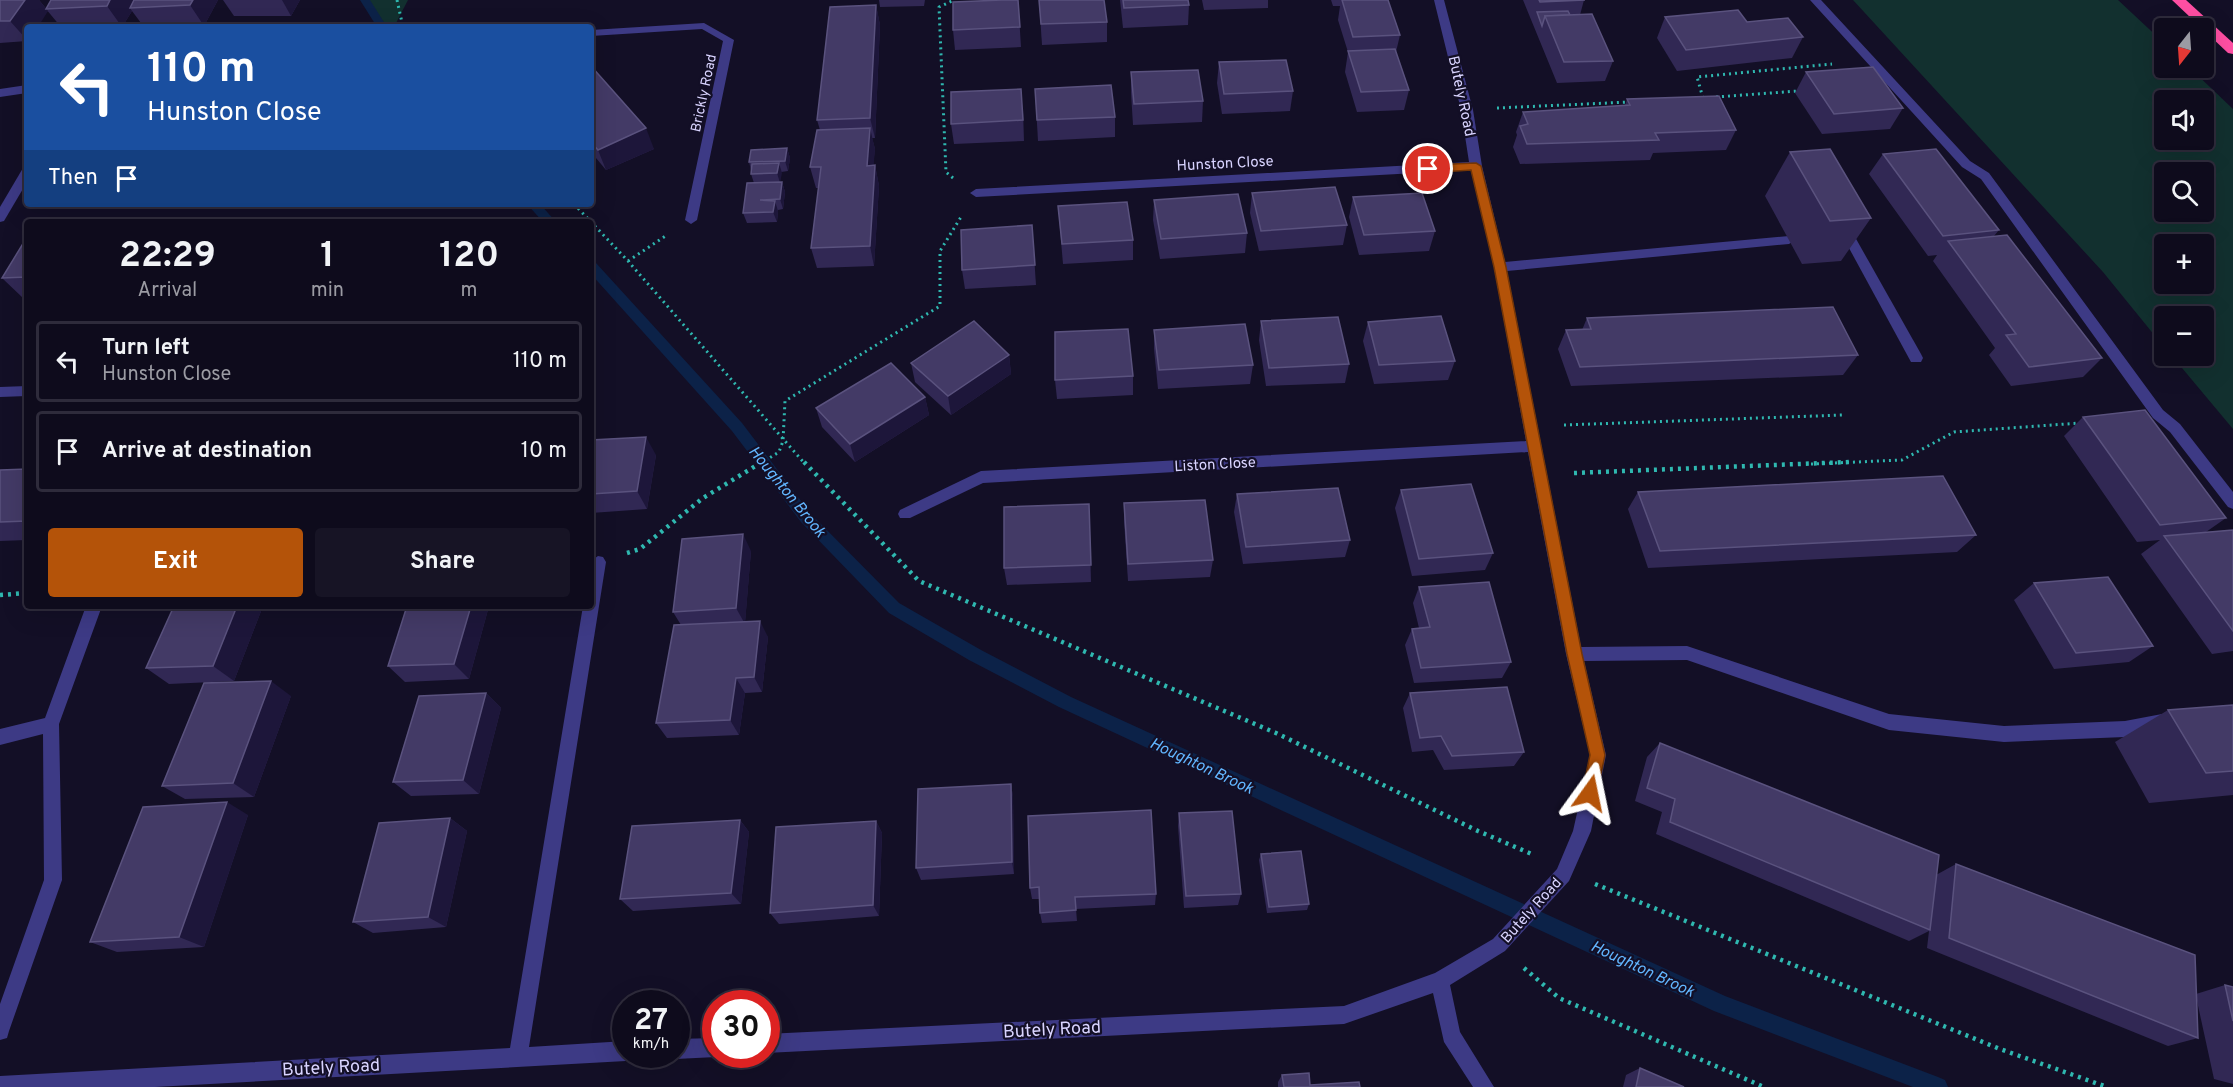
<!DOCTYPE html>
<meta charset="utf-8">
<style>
body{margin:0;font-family:Overpass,sans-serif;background:#171425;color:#f1f3f6;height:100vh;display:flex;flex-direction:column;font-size:22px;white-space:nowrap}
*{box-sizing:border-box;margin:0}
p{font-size:20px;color:#9b9ba3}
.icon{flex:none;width:33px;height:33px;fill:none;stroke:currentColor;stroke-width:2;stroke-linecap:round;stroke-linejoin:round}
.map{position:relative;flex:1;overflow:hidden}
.details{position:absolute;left:24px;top:219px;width:570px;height:390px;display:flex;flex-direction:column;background:#0e0b1c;border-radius:6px;box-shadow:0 6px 24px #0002,0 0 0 2px #2e2b3b}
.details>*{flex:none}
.top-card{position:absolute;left:24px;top:24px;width:570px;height:183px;border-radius:6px;box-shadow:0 6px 24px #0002,0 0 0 2px #2e2b3b;background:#1a4fa0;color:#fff;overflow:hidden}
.needle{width:39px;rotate:197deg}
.buttons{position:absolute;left:2154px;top:18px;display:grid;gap:12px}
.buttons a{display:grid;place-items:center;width:60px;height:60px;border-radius:6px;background:#0e0b1c;box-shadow:0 6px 24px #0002,0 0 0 2px #2e2b3b;font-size:30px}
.speed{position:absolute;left:612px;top:990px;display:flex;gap:12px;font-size:30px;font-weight:700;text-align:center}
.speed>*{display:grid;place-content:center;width:78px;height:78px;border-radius:50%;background:#0e0b1c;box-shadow:0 6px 24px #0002,0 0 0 2px #2e2b3b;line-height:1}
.speed small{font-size:15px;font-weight:400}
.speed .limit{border:9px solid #d22;background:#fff;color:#111}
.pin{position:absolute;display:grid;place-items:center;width:51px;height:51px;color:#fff;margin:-26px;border:3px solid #fff;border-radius:50%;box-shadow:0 2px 6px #0007}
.me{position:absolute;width:66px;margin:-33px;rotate:12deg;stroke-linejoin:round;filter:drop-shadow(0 0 4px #0008)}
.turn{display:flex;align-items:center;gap:21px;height:126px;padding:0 24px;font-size:27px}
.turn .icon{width:78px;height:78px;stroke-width:2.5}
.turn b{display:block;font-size:42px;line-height:51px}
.then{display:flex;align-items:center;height:57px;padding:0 24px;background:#0003;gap:12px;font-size:22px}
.eta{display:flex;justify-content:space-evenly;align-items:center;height:102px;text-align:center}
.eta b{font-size:36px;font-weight:700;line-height:42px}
.button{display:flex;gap:12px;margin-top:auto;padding:12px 24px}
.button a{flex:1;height:69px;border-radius:6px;background:#b45309;color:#fff;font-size:24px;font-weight:700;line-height:69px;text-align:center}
.button a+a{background:#171425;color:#f1f3f6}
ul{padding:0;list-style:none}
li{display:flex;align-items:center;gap:18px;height:81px;margin:0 12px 9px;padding:0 12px;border:3px solid #2e2b3b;border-radius:6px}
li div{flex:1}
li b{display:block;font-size:22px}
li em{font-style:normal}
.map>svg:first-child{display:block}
</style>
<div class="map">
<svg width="2233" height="1087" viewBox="0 0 2233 1087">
<rect width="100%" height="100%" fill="#130f26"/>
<g fill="#12302f" fill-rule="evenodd">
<polygon points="369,0 408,0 395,25 386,26"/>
<path d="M1853 0H2118L2164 43V68H2190L2233 109V429L2172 356H2204V316H2164V347L2103 272ZM2164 100H2204V140H2164ZM2164 172H2204V212H2164ZM2164 244H2204V284H2164Z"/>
</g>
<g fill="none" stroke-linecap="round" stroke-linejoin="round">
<g fill="#0c2248" fill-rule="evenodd">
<polygon points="360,0 370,0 387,27 377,27"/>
<polygon points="527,204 540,204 556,222 543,222"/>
<polygon points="591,261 596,263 742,423 811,514 899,603 981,650 1071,697 1725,996 1938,1077 1945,1080 1948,1087 1913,1087 1714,1011 1059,707 969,660 889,613 801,522 732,431 591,274"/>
</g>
<g stroke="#2fb8b0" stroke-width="3" stroke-dasharray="2 4" stroke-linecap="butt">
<polyline points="397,0 403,27"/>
<polyline points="1716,97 1798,91"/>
<polyline points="1703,98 1697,77 1832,64"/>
<polyline points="1497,108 1630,102"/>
<polyline points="953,178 946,172 939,7 954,0"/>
<polyline points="574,204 628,261 805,464"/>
<polyline points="628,261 667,235"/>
<polyline points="1564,425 1843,415"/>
<polyline points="760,464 779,452 783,441 785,401 940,306 940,251 961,217"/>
<polyline points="1811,464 1902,460 1954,432 2080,423"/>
</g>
<g stroke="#2fb8b0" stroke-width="4.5" stroke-dasharray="3 5" stroke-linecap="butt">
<polyline points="804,462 919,581 1276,733 1478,831 1534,855"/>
<polyline points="1574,473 1849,462"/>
<polyline points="627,553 640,549 703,498 762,462"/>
<polyline points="0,595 27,593"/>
<polyline points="1595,884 2000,1049 2107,1087"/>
<polyline points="1524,968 1559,998 1764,1087"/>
</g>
<g fill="#3d3a85" fill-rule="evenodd">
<polygon points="1434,0 1444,0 1473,110 1482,166 1505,262 1789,236 1795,240 1789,244 1507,271 1581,647 1687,646 1889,714 2004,726 2125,721 2162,714 2168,717 2170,722 2168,727 2125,737 2004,742 1889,730 1687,660 1584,661 1606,755 1591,831 1569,881 1505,951 1450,985 1460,1032 1494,1087 1473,1087 1444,1042 1433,993 1344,1024 766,1053 766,1034 1344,1006 1435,973 1493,939 1557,869 1573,831 1590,755 1566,654 1528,452 983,483 910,518 900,518 898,514 900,510 981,471 1526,441 1494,267 1471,170 976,197 970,193 976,189 1469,162 1461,110"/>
<polygon points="1810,0 1821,0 1970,161 1989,173 2163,410 2180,424 2233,492 2233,509 2228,507 2170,432 2153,418 1981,179 1962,167"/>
<polygon points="704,23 734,40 697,220 691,224 685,220 723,41 702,29 591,36 591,30"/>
<polygon points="27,85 27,93 0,97 0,89"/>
<polygon points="27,167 27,182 4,221 0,222 0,207 23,168"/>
<polygon points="1849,233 1855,237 1921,354 1923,358 1921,362 1911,362 1843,237"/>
<polygon points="27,386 27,396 0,397 0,387"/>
<polygon points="598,556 603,557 606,562 529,1047 626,1041 626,1054 634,1054 633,1058 626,1061 155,1087 0,1087 0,1076 510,1048 583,606 591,606 591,561"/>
<polygon points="86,606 102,606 59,724 62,880 9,1031 7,1038 0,1040 0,1004 44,880 43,734 0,745 0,729 45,718"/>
<polygon points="716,1038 716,1054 721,1054 716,1057 676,1059 669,1054 676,1054 676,1039"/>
</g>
<polygon fill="#ff4fa3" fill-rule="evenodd" points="2172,0 2186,0 2233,43 2233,54 2228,53"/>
</g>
<g fill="#312854">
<polygon points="0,0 39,0 48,11 27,27 27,41 0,43"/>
<polygon points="51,0 218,0 204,26 172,27 144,27 132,11 122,27 61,27 46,9"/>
<polygon points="223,0 300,0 291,16 234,16"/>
<polygon points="879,0 925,0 924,6 880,7"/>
<polygon points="1018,0 1021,47 955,50 953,30"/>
<polygon points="1039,0 1107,22 1107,42 1042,45"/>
<polygon points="1120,0 1188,0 1189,5 1188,25 1123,28"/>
<polygon points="1202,0 1268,0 1268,8 1204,10"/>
<polygon points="1331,0 1388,0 1400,35 1396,52 1409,90 1404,110 1357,112 1345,72 1348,52 1338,20 1340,6 1333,6"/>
<polygon points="1523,0 1584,0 1580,15 1613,61 1605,81 1557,83"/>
<polygon points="876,5 880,25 875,138 872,138 875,149 873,165 875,165 879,186 874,266 817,268 811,248 819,188 816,188 810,167 820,130 817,120"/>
<polygon points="1665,17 1747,22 1803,37 1792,58 1677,71 1657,38"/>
<polygon points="1219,62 1293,91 1290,111 1222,114 1217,83"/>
<polygon points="591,66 654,149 606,170 591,152"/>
<polygon points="1131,72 1203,101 1202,122 1133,125 1131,93"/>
<polygon points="1806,72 1903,108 1890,129 1822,134 1795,93"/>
<polygon points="1035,89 1115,117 1115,137 1038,141"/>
<polygon points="1627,99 1736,130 1726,150 1653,153 1650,160 1520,164 1513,147 1517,135 1516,132 1523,112 1625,106"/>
<polygon points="1023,110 1024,141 954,144 951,124"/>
<polygon points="787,148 790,158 788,171 781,172 780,182 782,182 785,192 783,209 778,210 777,222 747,223 743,213 754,183 751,174 751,170 749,162"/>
<polygon points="1790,152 1871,218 1841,261 1802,264 1765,196"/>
<polygon points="1883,154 1999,230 1994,236 2102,358 2083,377 2011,386 1989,355 1995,348 1933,261 1937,255 1928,256 1869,174"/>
<polygon points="1252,193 1347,225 1343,245 1259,251 1250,213"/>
<polygon points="1353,197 1435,231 1429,251 1359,255 1349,217"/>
<polygon points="1154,200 1247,233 1245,253 1160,259 1153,220"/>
<polygon points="1058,206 1133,240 1133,260 1063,264"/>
<polygon points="1032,225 1036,285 965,289 962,270"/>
<polygon points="27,237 27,298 23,298 2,278"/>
<polygon points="1587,318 1858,355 1843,375 1571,386 1558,349 1566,330 1582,330"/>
<polygon points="1261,321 1349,364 1345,383 1266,386 1259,340"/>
<polygon points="1368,322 1455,361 1448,380 1374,384 1363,341"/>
<polygon points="1154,330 1253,365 1250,384 1158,389 1154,349"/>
<polygon points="1009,355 1011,374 951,415 915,382 911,363"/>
<polygon points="1133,376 1133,395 1057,399 1055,380"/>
<polygon points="925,397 929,415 855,462 822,427 816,408"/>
<polygon points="2083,417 2226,518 2206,532 2233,530 2233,651 2212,654 2141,554 2160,540 2137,542 2064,436"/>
<polygon points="591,440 656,455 647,509 591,513"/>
<polygon points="27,469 27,540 0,541 0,470"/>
<polygon points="1401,490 1493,553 1485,570 1412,576 1395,508"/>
<polygon points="1638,492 1976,535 1957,552 1648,568 1628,509"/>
<polygon points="1237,494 1350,540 1345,557 1243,564 1234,512"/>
<polygon points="1124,503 1213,560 1210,577 1128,581 1124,521"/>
<polygon points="1089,504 1091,582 1007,585 1004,568"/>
<polygon points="751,551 745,622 768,637 762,692 745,693 739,735 667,738 656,723 681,625 673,612"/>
<polygon points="2034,583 2153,646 2129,662 2054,669 2014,600"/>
<polygon points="1419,587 1511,662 1502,678 1414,683 1405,645 1412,629 1419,628 1413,603"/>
<polygon points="174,606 263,606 234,681 169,684 146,668"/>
<polygon points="407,606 489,606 469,679 405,682 388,666"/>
<polygon points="486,693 501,708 479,794 411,796 393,782"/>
<polygon points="1410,693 1524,752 1514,766 1444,770 1433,750 1412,752 1403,708"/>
<polygon points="291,696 254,797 185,799 162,786"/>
<polygon points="2233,705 2233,795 2149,803 2115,742 2168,710"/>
<polygon points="1660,743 1936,875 1956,864 2196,994 2225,985 2233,987 2233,1084 2214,1079 2197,1001 2198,1038 2168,1046 1927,948 1929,931 1909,941 1656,834 1662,812 1635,801 1647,757"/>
<polygon points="1011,784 1013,797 1014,874 921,880 916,868"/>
<polygon points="1179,813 1241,894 1238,905 1184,908 1178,826"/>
<polygon points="248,815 204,947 117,952 90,942"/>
<polygon points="1028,816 1156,894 1155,905 1076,909 1077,921 1042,923 1040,913 1039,899 1032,899 1030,888"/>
<polygon points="450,818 467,831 446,927 373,933 353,922"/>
<polygon points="740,820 749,832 741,904 633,911 620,899"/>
<polygon points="876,821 882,833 879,916 779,924 770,913"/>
<polygon points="1261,854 1309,904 1307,910 1267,913 1259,860"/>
<polygon points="1640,1068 1684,1087 1623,1087 1626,1075"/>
<polygon points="1282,1075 1310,1085 1360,1087 1278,1087 1278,1082"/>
</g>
<g fill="#1d163a">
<polygon points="25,0 39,0 48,11 38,27 27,27 27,40 10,21"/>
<polygon points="110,0 138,0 130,8 132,11 122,27 107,6"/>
<polygon points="193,0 218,0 204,26 190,5"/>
<polygon points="282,0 300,0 291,16"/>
<polygon points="876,5 880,25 875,138 870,118"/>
<polygon points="646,128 654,149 606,170 598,150"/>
<polygon points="870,128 875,149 872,186 867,166"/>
<polygon points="787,148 790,158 788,171 785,161"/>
<polygon points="779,163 782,173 780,183 777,173"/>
<polygon points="875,165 879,186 874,266 870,246"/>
<polygon points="782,182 785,192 783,209 780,199"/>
<polygon points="775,201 778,211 777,222 773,212"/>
<polygon points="1009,355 1011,374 951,415 948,396"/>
<polygon points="925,397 929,415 855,462 850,444"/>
<polygon points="646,437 656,455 647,509 637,491"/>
<polygon points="743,534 751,551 745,624 736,608"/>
<polygon points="237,606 263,606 234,681 213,666"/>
<polygon points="471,606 489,606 469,679 454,664"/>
<polygon points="760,621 768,637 762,692 754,677"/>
<polygon points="736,678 745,693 739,735 730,720"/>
<polygon points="271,681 291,696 254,797 233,783"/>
<polygon points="486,693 501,708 479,794 463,780"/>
<polygon points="1011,784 1013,797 1014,874 1012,862"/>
<polygon points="227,802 248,815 204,947 179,937"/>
<polygon points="450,818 467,831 446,927 428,917"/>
<polygon points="740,820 749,832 741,904 731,893"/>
<polygon points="876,821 882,833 879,916 873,905"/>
</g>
<g fill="#433a66" stroke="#5a527e" stroke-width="1.5">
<polygon points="0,0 25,0 10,21 0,21"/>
<polygon points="51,0 110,0 107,6 46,9"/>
<polygon points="134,0 193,0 190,5 130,8"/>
<polygon points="1002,0 1018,0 1020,27 953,30 953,2"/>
<polygon points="1039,0 1104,0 1107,22 1041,24"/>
<polygon points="1123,0 1188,0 1189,5 1124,8"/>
<polygon points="1342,0 1388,0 1400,35 1353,37"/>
<polygon points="1539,0 1585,0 1540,2"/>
<polygon points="876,5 870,118 817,120 830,7"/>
<polygon points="1738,10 1747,22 1788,18 1803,37 1686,50 1665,17"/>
<polygon points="1568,11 1570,15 1545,16 1542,26 1537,12"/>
<polygon points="1592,14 1613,61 1564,62 1545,16"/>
<polygon points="1395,49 1409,90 1361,92 1348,51"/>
<polygon points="1286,60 1293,91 1224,94 1219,62"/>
<polygon points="591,66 646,128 598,150 591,142"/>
<polygon points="1873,67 1903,108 1834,114 1806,72"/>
<polygon points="1198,70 1203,101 1134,104 1131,72"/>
<polygon points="1111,85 1115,117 1037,120 1035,89"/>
<polygon points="1021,89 1023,120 951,124 951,92"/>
<polygon points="1719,96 1736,130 1655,133 1659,140 1527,144 1520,126 1528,124 1523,112 1630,105 1627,99"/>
<polygon points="870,128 867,166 875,165 870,246 811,248 821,167 810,167 817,130"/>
<polygon points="787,148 785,161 749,162 751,150"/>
<polygon points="1830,149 1871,218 1830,221 1790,152"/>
<polygon points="1936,149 1999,230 1943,236 1883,154"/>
<polygon points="779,163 777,173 751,174 752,164"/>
<polygon points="782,182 780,199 760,200 775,201 773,212 743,213 747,183"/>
<polygon points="1335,187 1347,225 1261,231 1252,193"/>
<polygon points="1422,193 1435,231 1364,235 1353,197"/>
<polygon points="1238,194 1247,233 1161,239 1154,200"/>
<polygon points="1127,202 1133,240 1062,244 1058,206"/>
<polygon points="399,219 397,222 331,222"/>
<polygon points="491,220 490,222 451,222"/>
<polygon points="1032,225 1035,265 962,270 961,230"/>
<polygon points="2007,235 2102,358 2029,367 2006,335 2016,334 1948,241"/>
<polygon points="27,237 27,277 2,278"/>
<polygon points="1833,307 1858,355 1580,367 1566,330 1591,329 1587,318"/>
<polygon points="1441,316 1455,361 1379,365 1368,322"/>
<polygon points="1338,317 1349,364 1269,368 1261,321"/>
<polygon points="974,321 1009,355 948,396 911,363"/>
<polygon points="1245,324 1253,365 1159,370 1154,330"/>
<polygon points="1128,329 1133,376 1055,380 1055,332"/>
<polygon points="891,363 925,397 850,444 816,408"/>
<polygon points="2145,410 2226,518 2160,525 2083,417"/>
<polygon points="646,437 637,491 591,494 591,440"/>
<polygon points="27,469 27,521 0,522 0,470"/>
<polygon points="1943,476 1976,535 1660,551 1638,492"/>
<polygon points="1471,484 1493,553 1419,559 1401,490"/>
<polygon points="1338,488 1350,540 1246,547 1237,494"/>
<polygon points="1205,500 1213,560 1128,564 1124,503"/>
<polygon points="1089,504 1091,565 1004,568 1004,507"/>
<polygon points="2233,530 2233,631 2164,536"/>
<polygon points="743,534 736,608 673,612 682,539"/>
<polygon points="2108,577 2153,646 2076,653 2034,583"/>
<polygon points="1489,582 1511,662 1421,668 1412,629 1430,627 1419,587"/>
<polygon points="174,606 237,606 213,666 146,668"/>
<polygon points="407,606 471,606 454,664 388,666"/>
<polygon points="760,621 754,677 736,678 730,720 656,723 674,625"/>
<polygon points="271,681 233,783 162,786 204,683"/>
<polygon points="1507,687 1524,752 1452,756 1441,736 1420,738 1410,693"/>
<polygon points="486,693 463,780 393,782 419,696"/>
<polygon points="2233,705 2233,771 2206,773 2168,710"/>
<polygon points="1660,743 1939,855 1930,930 1670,822 1675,799 1647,788"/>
<polygon points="1011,784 1012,862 916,868 918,789"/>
<polygon points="227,802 179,937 90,942 143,807"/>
<polygon points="1151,810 1156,894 1075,897 1076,910 1040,913 1039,887 1030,888 1028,816"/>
<polygon points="1232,811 1241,894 1186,896 1179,813"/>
<polygon points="450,818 428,917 353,922 379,823"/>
<polygon points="740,820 731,893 620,899 632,826"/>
<polygon points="876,821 873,905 770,913 776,827"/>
<polygon points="1301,851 1309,904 1269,907 1261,854"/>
<polygon points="1956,864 2195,955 2198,1038 1949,938"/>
<polygon points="2225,985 2233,987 2233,1021"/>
<polygon points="1640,1068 1684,1087 1636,1087"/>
<polygon points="1309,1073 1310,1085 1359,1082 1360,1087 1284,1087 1282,1075"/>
</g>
<polygon fill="#b45309" stroke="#753606" stroke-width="1.5" points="1476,163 1481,166 1506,267 1582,654 1605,755 1597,793 1595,799 1590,801 1584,799 1582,793 1590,755 1567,654 1494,267 1471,170 1428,173 1423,169 1428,165"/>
<g text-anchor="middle" stroke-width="4.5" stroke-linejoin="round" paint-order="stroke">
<g font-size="14" fill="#d9d4ff" stroke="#130f26">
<text transform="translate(703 93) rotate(-78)" y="5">Brickly Road</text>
</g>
<g font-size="15" fill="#d9d4ff" stroke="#130f26">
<text transform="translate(1462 96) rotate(78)" y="5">Butely Road</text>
<text transform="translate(1225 163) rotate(-3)" y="5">Hunston Close</text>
<text transform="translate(1215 464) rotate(-3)" y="5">Liston Close</text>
<text transform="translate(1531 910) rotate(-48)" y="5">Butely Road</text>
</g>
<g font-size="16" font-style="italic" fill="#62b6ff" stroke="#130f26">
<text transform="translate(788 491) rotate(51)" y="6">Houghton Brook</text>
<text transform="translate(1202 765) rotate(25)" y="6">Houghton Brook</text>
<text transform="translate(1643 968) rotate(25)" y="6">Houghton Brook</text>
</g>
<g font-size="18" fill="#d9d4ff" stroke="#130f26">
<text transform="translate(1052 1029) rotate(-3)" y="6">Butely Road</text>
<text transform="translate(331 1067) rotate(-3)" y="6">Butely Road</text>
</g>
</g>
</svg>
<div class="buttons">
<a><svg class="needle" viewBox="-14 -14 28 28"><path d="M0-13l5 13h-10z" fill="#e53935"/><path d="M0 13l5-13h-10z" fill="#9b9ba3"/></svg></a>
<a><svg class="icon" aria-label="sound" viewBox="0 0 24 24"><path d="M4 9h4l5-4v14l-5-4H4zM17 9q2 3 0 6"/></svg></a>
<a><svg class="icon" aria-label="search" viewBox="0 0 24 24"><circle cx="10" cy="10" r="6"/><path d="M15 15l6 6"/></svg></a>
<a>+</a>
<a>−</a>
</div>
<div class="speed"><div>27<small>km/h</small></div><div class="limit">30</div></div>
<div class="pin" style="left:1428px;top:169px;background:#d93025"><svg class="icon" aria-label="arrive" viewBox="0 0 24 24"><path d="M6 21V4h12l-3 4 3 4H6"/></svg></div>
<svg class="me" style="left:1590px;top:793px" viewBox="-20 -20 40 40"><path d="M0-17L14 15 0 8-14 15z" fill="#b45309" stroke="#fff" stroke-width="4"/></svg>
<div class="top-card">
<div class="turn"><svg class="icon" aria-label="left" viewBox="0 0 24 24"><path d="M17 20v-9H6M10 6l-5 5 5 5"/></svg><div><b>110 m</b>Hunston Close</div></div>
<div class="then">Then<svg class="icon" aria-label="arrive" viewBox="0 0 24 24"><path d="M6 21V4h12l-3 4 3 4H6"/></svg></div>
</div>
<section class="details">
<div class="eta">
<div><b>22:29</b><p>Arrival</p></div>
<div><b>1</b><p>min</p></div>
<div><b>120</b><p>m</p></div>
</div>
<ul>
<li><svg class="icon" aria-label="left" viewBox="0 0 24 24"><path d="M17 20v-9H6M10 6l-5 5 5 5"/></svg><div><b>Turn left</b><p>Hunston Close</p></div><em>110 m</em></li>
<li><svg class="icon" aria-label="arrive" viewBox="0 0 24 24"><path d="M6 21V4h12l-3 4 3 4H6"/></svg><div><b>Arrive at destination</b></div><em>10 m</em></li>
</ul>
<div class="button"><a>Exit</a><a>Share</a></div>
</section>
</div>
